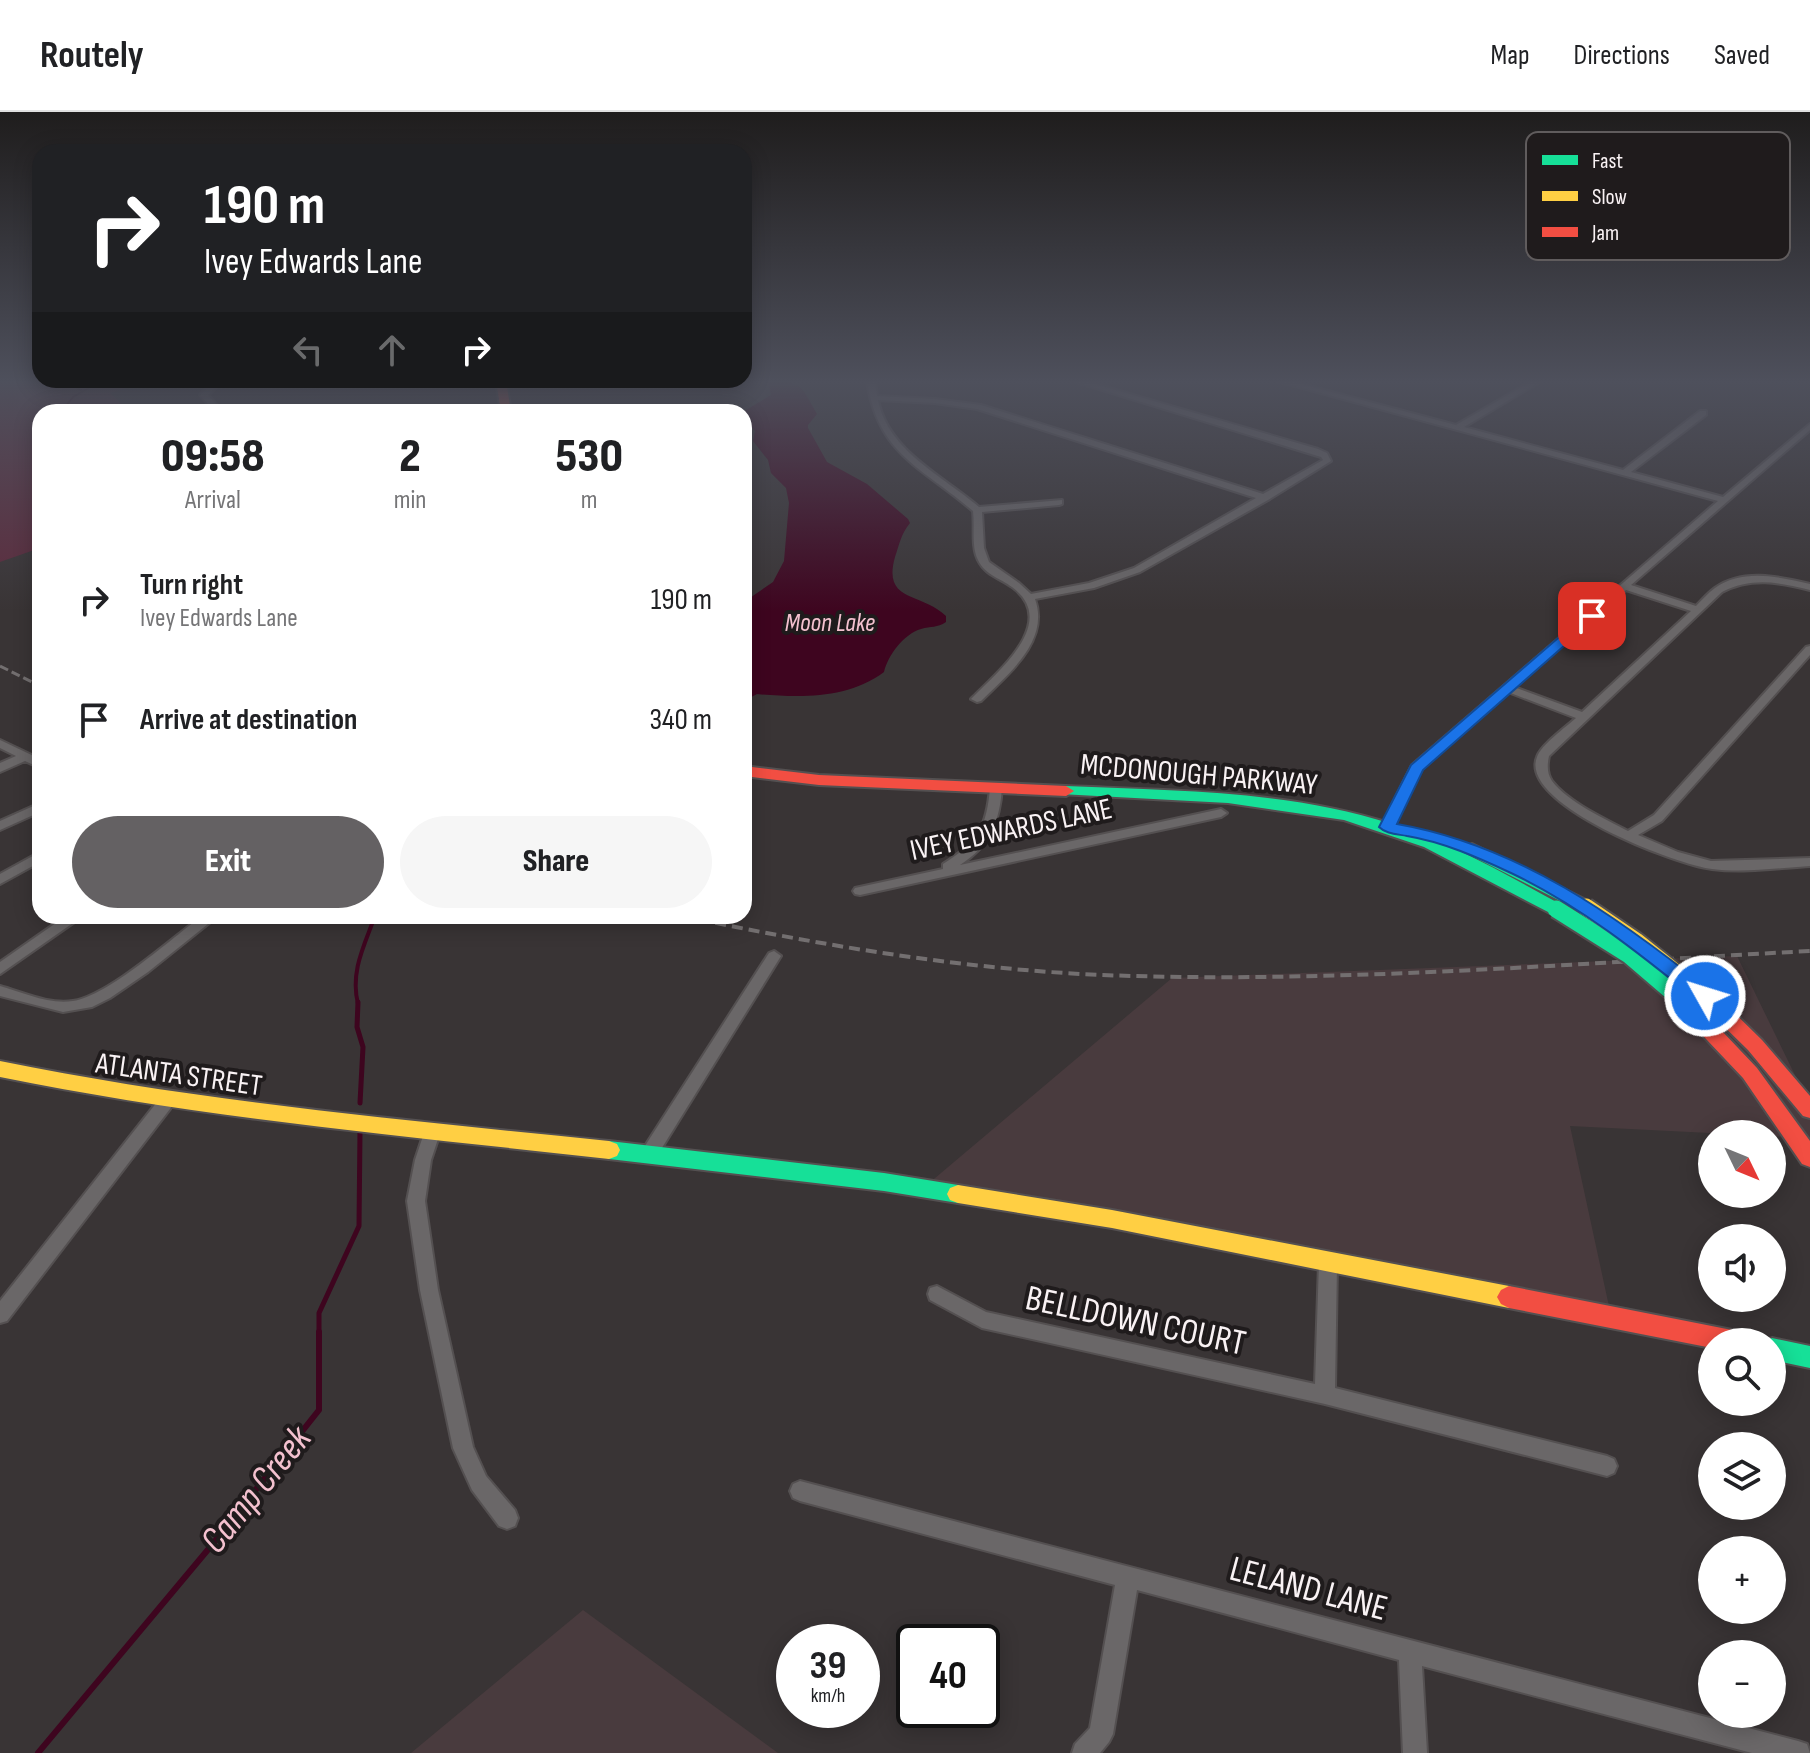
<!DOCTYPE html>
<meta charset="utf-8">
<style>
body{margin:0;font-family:"Sofia Sans Condensed",sans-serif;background:#f6f6f6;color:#202124;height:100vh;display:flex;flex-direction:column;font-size:30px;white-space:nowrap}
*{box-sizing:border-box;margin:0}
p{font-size:26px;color:#757577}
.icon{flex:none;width:44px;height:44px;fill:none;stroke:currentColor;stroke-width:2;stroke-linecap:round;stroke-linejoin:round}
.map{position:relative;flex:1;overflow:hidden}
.sheet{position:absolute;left:32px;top:292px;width:720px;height:520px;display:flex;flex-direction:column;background:#fff;border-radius:24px;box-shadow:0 4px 20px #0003}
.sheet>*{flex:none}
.hud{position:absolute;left:32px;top:32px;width:720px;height:244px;border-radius:24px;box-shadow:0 4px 20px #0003;background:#202124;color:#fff;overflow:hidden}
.needle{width:52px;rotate:133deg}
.buttons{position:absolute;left:1698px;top:1008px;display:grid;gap:16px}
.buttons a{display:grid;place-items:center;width:88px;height:88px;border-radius:50%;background:#fff;box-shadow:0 4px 20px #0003;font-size:40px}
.speed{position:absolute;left:776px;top:1512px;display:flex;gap:16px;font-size:40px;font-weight:700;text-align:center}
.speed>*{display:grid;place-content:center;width:104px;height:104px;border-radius:50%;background:#fff;box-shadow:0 4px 20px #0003;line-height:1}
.speed small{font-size:20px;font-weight:400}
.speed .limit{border:4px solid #111;border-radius:12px;background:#fff;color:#111}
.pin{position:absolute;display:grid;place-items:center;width:68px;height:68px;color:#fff;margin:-34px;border-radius:16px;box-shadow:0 4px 12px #0006}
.me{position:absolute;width:88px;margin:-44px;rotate:309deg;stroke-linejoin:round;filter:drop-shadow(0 0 6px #0008)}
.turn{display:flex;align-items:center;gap:28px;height:168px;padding:0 40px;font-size:36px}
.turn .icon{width:104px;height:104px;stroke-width:2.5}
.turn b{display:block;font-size:56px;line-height:68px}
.lanes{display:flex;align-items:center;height:76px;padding:0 40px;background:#0003;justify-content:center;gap:40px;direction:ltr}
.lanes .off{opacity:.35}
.eta{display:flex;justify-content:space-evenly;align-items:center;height:136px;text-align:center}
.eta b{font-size:48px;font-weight:800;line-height:56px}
.button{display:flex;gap:16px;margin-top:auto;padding:16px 40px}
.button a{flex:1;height:92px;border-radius:48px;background:#646163;color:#fff;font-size:32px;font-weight:800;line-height:92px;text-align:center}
.button a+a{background:#f6f6f6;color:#202124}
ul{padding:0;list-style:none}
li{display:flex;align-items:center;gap:24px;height:120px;padding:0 40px}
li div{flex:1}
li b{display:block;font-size:30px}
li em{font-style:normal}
header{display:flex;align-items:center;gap:48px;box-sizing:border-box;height:112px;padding:0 40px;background:#fff;border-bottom:2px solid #e0e0e0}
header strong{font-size:38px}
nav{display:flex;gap:44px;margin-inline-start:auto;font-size:28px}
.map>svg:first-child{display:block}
</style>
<header>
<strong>Routely</strong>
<nav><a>Map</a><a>Directions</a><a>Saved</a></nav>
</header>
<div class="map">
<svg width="1810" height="1641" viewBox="0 0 1810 1641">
<rect width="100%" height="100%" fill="#393435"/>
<g fill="#493b3e">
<polygon points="1737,844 1810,994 1810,1026 1570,1014 1610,1199 928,1072 1172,866"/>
<polygon points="583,1498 778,1641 411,1641"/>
</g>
<polygon fill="#5d2a3c" points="0,269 148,269 110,281 130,300 40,300 40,436 0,450"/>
<path fill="#3e051f" d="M768 269C803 269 801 274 817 302L808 313V316L827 350 867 372 908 407 910 411C900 424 900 431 895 445 882 491 922 480 946 504V510C937 516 931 514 921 517 904 522 888 543 884 560 844 590 791 585 744 581V490L773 470 784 449 789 391 786 376 771 361 768 348 753 329 755 319 744 307 743 300 771 283Z"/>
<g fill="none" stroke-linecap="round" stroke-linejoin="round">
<g stroke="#3e051f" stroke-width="2">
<polyline points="42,269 70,272 81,278"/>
<polyline points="61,300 73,285 101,269"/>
</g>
<polyline stroke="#3e051f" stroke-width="3" points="744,587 756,581"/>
<path stroke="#3e051f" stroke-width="4" d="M358 892C350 860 364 834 375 804"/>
<g stroke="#3e051f" stroke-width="5">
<polyline points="358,890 357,915 363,935 360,991"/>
<polyline points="319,1222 319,1201 359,1114 360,1019"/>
</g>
<polyline stroke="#3e051f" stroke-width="6" points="38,1641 211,1434 319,1298 319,1220"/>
<defs>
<g id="street">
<polygon points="214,269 223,269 208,283 223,300 215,300 200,283"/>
<path d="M867 269H875L877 284 935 287 981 293 1263 382 1323 348 1321 345 1073 269H1085L1318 337 1327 341 1331 349 1268 388 1140 460 1094 476 1035 487C1050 529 1008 562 981 589L977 590 971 587 973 585C1000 558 1059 509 1012 475 1000 466 985 463 978 448 971 434 975 415 973 399 922 355 878 343 867 269ZM878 288 935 291 977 297 1256 386 1134 456 1089 471 1031 482 1019 471 989 450 984 436 982 400 1059 393 1062 392V388L979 395C943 364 888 339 878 288Z"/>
<path d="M1277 269H1290L1456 313 1532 269H1541L1464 315 1623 358 1700 299H1706V303L1631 360 1723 385 1810 312V318L1631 473 1696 494C1702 488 1708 481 1715 476 1743 456 1780 465 1810 472V478C1779 470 1751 465 1722 480L1549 644C1547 653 1547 662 1552 669 1568 690 1605 707 1628 719L1654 703 1806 535 1810 534V543L1662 709 1638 723 1678 740 1711 749 1810 746V754C1778 756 1744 761 1712 757 1676 753 1518 692 1537 645 1541 633 1566 615 1576 606L1508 580 1421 658 1393 715 1387 719 1383 718 1381 715 1412 653 1718 389ZM1626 478 1691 499 1582 600 1514 575Z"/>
<polygon points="0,628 40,647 40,656 25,649 0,660 0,651 16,644 0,636"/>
<path d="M996 671 1002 675C1000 709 990 734 960 753L1221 697 1227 701 1221 705 860 783 855 782 853 779 855 776 943 757V752C978 730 987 715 990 675Z"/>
<polygon points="40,691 40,700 0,718 0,709"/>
<polygon points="40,740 40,750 0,772 0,762"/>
<polygon points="66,804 83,804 0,862 0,850"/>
<path d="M202 804H218L148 860 110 886 92 895 63 900 0 884V874C22 880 49 893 73 889 108 884 172 826 202 804Z"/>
<polygon points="774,839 781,844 655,1047 649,1049 643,1047 641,1042 643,1037 769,841"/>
<polygon points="167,983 173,985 175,989 173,993 7,1209 0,1211 0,1189 161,985"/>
<polygon points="433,1012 439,1013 441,1018 431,1048 425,1089 438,1178 473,1335 486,1364 515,1398 518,1406 515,1414 507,1417 499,1414 472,1378 453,1336 420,1178 407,1089 415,1048 425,1018 427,1013"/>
<polygon points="1328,1143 1334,1145 1337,1151 1335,1276 1607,1344 1614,1347 1617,1354 1614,1361 1607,1364 1325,1292 982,1216 930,1188 928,1182 930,1176 937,1174 986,1200 1315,1272 1319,1151 1322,1145"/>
<polygon points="800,1369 1798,1629 1807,1632 1810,1641 1752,1641 1422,1554 1427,1641 1403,1641 1399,1548 1137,1478 1113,1622 1109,1630 1100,1641 1072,1641 1075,1632 1090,1616 1115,1473 800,1389 793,1386 790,1379 793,1372"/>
</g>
<g id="fast">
<path d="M1066 674C1176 679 1286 678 1392 712 1452 731 1507 763 1562 793L1565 797 1562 801H1550L1424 735 1344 708 1228 691 1060 682 1058 679 1060 676Z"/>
<polygon points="1472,732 1592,791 1595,795 1592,799 1580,799 1466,741 1464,737"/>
<polygon points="609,1029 884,1061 958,1073 966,1076 969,1082 966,1088 958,1091 884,1079 609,1047 601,1044 598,1038 601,1032"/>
<polygon points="1772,1226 1810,1234 1810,1256 1772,1248 1772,1230 1763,1230"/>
</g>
<g id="slow">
<path d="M0 949C201 990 405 1008 609 1029L617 1032 620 1038 617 1044 609 1047C405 1024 201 1006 0 965Z"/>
<polygon points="958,1073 1112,1098 1509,1174 1517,1178 1521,1185 1517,1192 1509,1196 1112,1116 958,1091 950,1088 947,1082 950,1076"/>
</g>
<g id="jam">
<polygon points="496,269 506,269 511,300 501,300"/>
<polygon points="744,654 819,663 1066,674 1074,679 1066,684 819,673 744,664"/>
<polygon points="1705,877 1712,879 1762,928 1810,984 1810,1006 1803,1004 1748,938 1698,889 1695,884 1698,879"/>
<polygon points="1678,878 1685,880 1757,956 1810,1029 1810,1055 1802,1052 1743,966 1671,890 1668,885 1671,880"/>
<polygon points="1509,1174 1737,1219 1746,1222 1749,1230 1712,1230 1712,1236 1509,1196 1501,1192 1497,1185 1501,1178"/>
</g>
</defs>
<use href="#street" stroke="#545051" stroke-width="4"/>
<use href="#fast" stroke="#545051" stroke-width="4"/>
<use href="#slow" stroke="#545051" stroke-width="4"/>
<use href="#jam" stroke="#545051" stroke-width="4"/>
<use href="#street" fill="#6a6768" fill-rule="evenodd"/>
<use href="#fast" fill="#16e098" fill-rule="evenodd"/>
<use href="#slow" fill="#ffcf43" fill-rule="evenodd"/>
<use href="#jam" fill="#f24e42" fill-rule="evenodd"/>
<polyline stroke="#736f70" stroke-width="3" stroke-dasharray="9 4" stroke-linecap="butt" points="0,554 40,574"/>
<path stroke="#736f70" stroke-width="4" stroke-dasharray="11 6" stroke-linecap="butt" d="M682 804C820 833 960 857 1102 863 1337 872 1575 851 1810 839"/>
<defs>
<polyline id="fast-bridge" points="1556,797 1629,843 1678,885"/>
<polyline id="slow-bridge" points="1586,795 1636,829 1705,884"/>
</defs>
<use href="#fast-bridge" stroke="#545051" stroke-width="21" stroke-linecap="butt"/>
<use href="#slow-bridge" stroke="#545051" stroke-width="21" stroke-linecap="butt"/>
<use href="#fast-bridge" stroke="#16e098" stroke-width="17"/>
<use href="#slow-bridge" stroke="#ffcf43" stroke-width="17"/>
</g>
<linearGradient id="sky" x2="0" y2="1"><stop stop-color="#1f1d1d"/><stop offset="0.54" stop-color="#4e505c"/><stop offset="1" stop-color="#4e505c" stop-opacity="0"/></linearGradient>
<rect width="1810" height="499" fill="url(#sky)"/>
<path fill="#1a73e8" stroke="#114b97" stroke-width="2" d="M1587 501 1598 504 1423 658 1397 712C1518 733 1618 805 1712 880L1715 884 1712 889H1698C1639 841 1580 794 1511 761 1477 745 1443 730 1407 724 1397 722 1386 722 1379 715L1411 653Z"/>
<g text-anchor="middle" stroke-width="8" stroke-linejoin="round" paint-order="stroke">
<g font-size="26" font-style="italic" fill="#f4c1cf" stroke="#1f1b1c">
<text x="830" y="519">Moon Lake</text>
</g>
<g font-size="30" fill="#f9f2f4" stroke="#1f1b1c">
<text transform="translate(1199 662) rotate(5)" y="10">MCDONOUGH PARKWAY</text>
<text transform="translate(1011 717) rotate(-12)" y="10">IVEY EDWARDS LANE</text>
<text transform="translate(179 962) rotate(8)" y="10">ATLANTA STREET</text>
</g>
<g font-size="36" fill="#f9f2f4" stroke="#1f1b1c">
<text transform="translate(1136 1207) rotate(12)" y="13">BELLDOWN COURT</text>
<text transform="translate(1309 1475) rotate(15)" y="13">LELAND LANE</text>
</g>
<g font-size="38" font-style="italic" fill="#f4c1cf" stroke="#1f1b1c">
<text transform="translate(255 1377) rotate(-51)" y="13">Camp Creek</text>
</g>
</g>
<rect x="1526" y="20" width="264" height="128" rx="12" fill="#1f1b1c" stroke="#605c5d" stroke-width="2"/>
<rect x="1542" y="43" width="36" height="10" fill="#16e098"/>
<rect x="1542" y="79" width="36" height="10" fill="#ffcf43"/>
<rect x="1542" y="115" width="36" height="10" fill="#f24e42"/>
<g font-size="22" fill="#f9f2f4">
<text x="1592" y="56">Fast</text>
<text x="1592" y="92">Slow</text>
<text x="1592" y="128">Jam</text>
</g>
</svg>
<div class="buttons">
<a><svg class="needle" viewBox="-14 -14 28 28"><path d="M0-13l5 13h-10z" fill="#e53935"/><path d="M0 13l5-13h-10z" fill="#757577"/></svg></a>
<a><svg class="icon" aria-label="sound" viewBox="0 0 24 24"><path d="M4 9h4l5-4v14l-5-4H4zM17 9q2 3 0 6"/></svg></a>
<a><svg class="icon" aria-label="search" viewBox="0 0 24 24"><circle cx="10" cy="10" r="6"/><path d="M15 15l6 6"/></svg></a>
<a><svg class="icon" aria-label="layers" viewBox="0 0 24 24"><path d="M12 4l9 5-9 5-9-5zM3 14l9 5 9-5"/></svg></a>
<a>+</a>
<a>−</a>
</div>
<div class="speed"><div>39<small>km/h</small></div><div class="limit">40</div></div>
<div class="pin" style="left:1592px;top:504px;background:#d93025"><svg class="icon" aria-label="arrive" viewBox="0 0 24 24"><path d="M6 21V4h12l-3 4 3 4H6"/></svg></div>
<svg class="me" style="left:1705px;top:884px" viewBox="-20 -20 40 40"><circle r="17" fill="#1a73e8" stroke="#fff" stroke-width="3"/><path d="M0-11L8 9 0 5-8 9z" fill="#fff"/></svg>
<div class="hud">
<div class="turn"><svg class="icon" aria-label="right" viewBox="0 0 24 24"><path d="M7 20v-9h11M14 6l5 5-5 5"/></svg><div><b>190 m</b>Ivey Edwards Lane</div></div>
<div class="lanes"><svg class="icon off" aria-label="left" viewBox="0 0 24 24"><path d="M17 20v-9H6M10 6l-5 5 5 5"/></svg><svg class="icon off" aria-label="ahead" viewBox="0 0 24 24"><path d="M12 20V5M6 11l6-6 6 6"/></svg><svg class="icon" aria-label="right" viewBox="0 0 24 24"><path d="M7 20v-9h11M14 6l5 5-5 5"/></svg></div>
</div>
<section class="sheet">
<div class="eta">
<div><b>09:58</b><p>Arrival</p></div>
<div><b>2</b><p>min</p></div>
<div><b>530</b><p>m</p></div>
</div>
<ul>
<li><svg class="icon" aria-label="right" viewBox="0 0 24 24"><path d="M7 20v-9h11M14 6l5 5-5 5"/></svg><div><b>Turn right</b><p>Ivey Edwards Lane</p></div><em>190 m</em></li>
<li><svg class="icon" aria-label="arrive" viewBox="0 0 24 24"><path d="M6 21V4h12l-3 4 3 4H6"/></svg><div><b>Arrive at destination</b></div><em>340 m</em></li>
</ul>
<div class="button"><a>Exit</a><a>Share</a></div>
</section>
</div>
